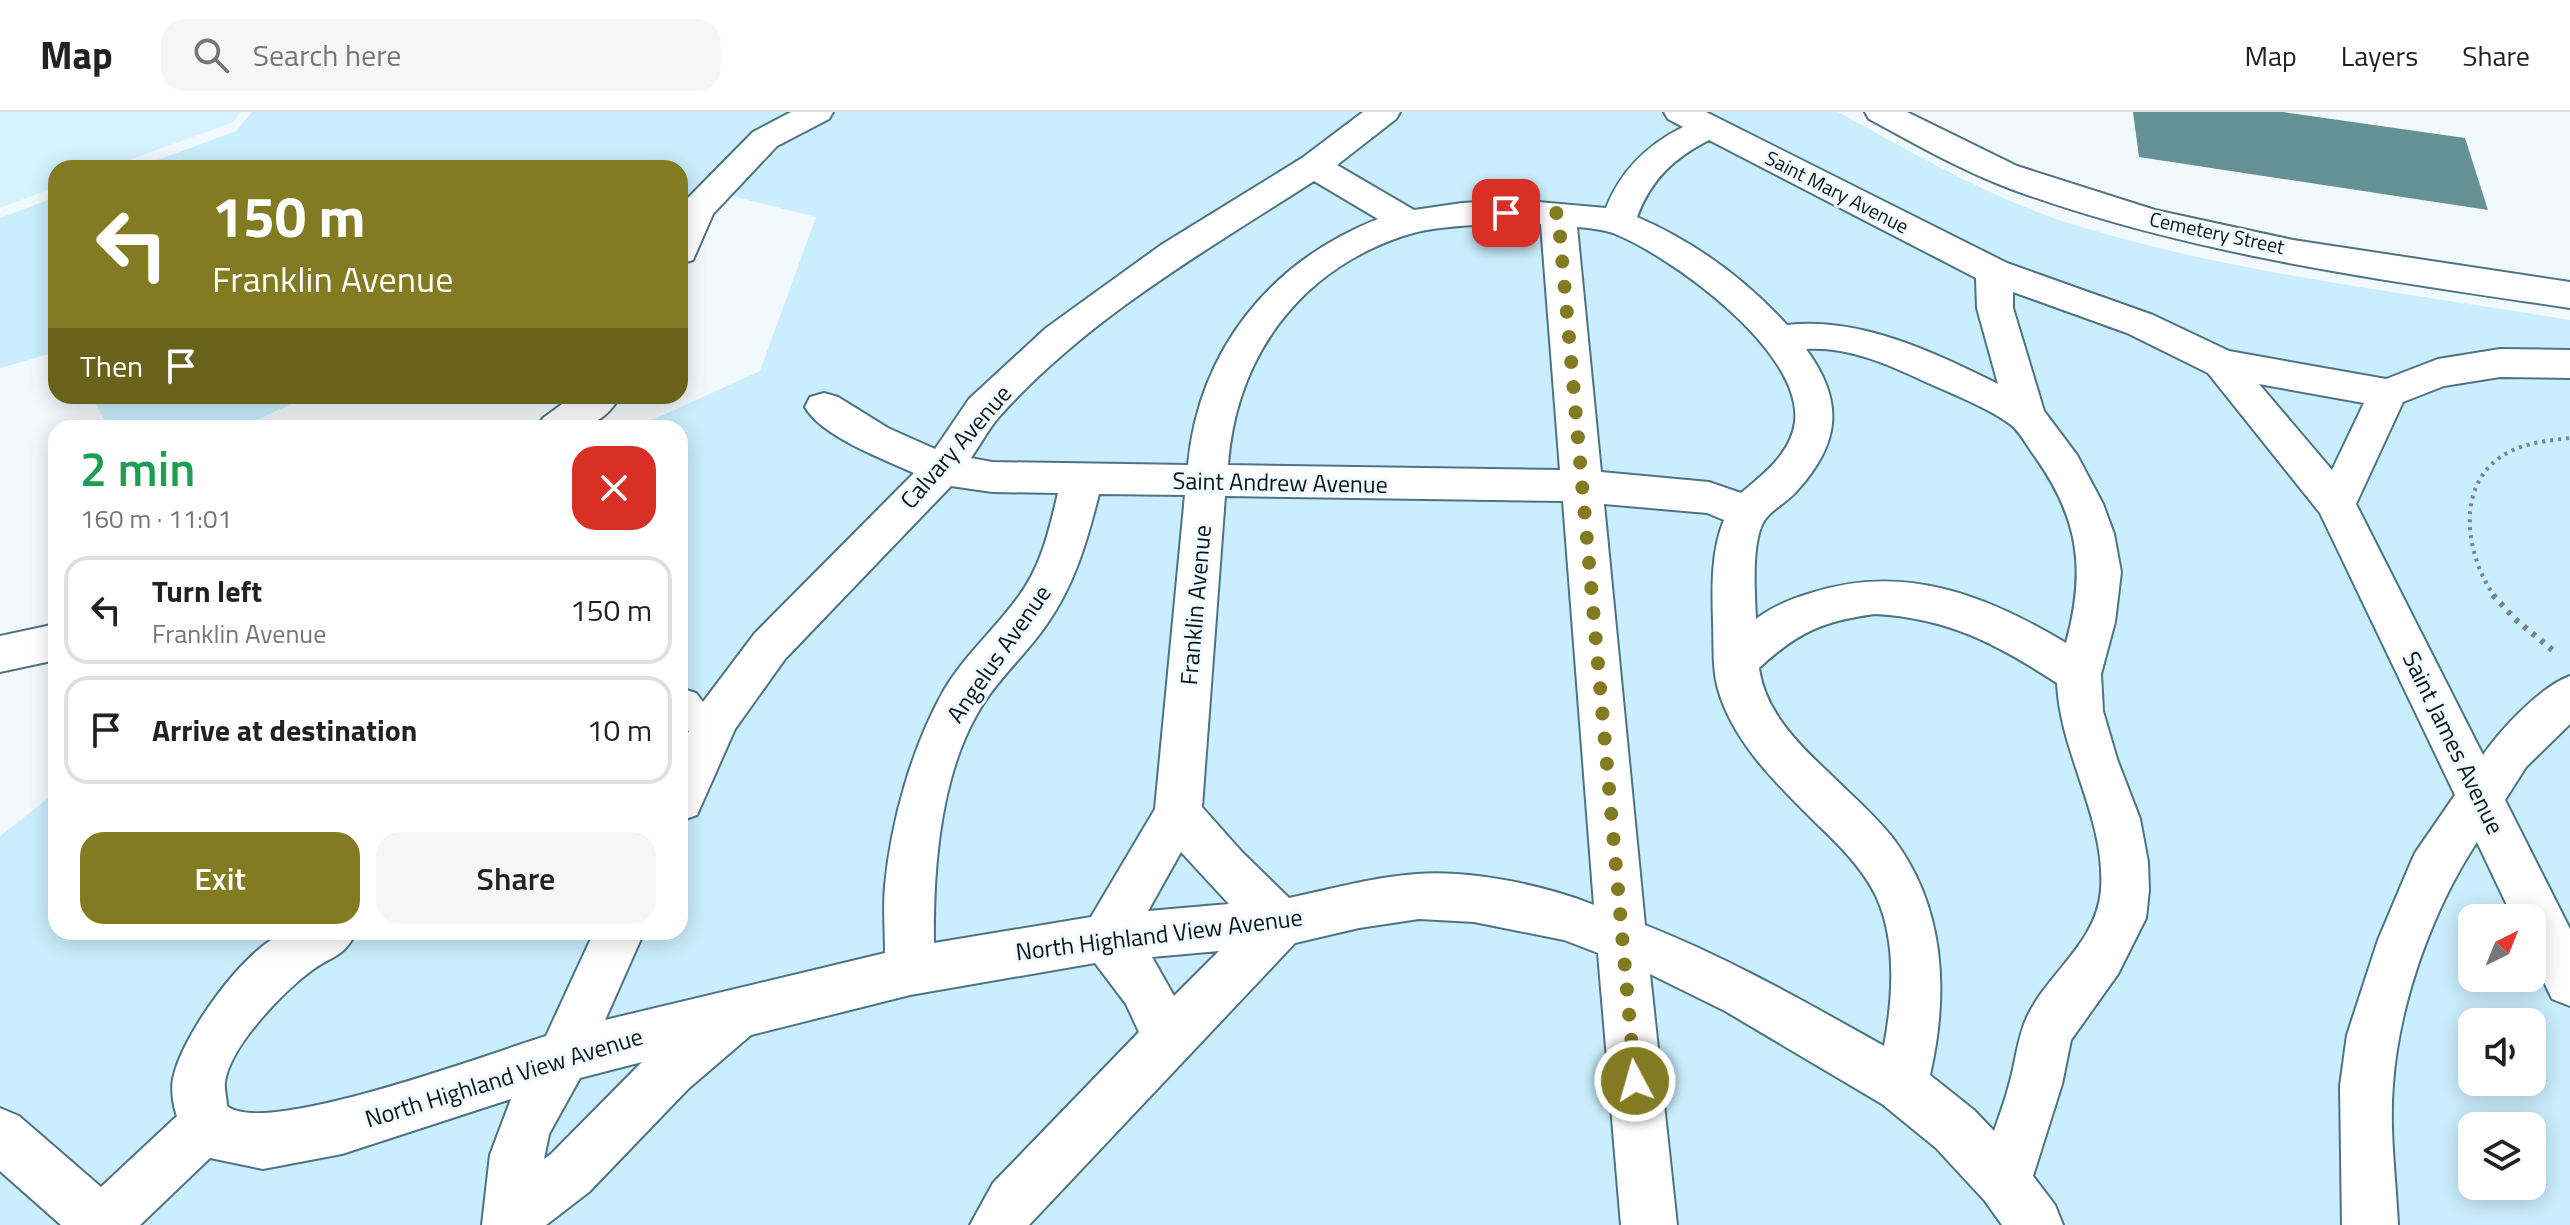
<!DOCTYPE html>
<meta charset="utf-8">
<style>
body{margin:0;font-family:"Titillium Web",sans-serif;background:#f6f6f6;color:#222;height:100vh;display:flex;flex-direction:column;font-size:30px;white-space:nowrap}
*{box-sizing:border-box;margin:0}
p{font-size:26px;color:#767676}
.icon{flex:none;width:44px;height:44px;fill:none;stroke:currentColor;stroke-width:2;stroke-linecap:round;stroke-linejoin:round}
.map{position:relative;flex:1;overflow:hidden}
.details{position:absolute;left:48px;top:308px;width:640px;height:520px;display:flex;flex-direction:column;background:#fff;border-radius:24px;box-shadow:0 4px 20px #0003}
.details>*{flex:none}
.guide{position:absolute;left:48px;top:48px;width:640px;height:244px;border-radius:24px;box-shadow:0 4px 20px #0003;background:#837b22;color:#fff;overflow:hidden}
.needle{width:52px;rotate:43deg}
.controls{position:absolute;left:2458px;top:792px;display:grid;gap:16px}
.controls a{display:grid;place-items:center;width:88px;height:88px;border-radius:16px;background:#fff;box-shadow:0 4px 20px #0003;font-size:40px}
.pin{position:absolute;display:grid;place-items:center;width:68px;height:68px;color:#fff;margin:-34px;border-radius:16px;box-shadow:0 4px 12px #0006}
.me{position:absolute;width:88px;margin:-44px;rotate:354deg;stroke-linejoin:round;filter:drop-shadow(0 0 6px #0008)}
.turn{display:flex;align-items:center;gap:28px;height:168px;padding:0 32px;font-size:36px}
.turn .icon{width:104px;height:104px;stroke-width:2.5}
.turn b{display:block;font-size:56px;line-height:68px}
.then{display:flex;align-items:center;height:76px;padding:0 32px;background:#0003;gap:16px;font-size:30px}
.round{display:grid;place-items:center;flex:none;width:84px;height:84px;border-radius:24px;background:#f6f6f6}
.overview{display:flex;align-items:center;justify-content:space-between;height:136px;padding:0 32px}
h1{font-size:48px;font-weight:600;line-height:60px;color:#1e9e55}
.cta{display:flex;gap:16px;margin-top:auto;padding:16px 32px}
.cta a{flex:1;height:92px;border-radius:24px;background:#837b22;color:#fff;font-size:32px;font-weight:600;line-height:92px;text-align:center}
.cta a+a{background:#f6f6f6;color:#222}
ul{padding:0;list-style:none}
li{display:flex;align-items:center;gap:24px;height:108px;margin:0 16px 12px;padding:0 16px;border:4px solid #e0e0e0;border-radius:24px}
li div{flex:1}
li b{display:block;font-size:30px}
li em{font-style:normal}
header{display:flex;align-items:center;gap:48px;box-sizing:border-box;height:112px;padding:0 40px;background:#fff;border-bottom:2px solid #e0e0e0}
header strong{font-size:38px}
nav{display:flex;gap:44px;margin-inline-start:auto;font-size:28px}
.search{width:560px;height:72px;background:#f6f6f6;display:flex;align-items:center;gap:20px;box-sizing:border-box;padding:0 28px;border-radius:24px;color:#767676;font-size:30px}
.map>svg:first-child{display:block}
</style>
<header>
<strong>Map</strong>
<div class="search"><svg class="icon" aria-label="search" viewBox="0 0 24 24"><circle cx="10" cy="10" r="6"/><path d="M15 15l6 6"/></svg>Search here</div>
<nav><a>Map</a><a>Layers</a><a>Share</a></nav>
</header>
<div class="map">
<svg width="2570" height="1113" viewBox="0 0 2570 1113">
<rect width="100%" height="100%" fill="#f1f9fd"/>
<polygon fill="#d5f3ff" points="0,0 241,0 233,10 108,56 56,56 56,75 0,96"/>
<g fill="#caeefd" fill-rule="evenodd">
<path d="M252 0H1838C1917 43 1998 91 2085 116 2242 163 2409 181 2570 208V1113H0V724L56 680V820H680V316H643L652 308 760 259 816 105 704 77 680 90V56H136L236 19ZM2472 806H2532V866H2472ZM2472 910H2532V970H2472ZM2472 1014H2532V1074H2472Z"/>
<polygon points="56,85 56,240 0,256 0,106"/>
<polygon points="90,284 308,284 240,316 110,316"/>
</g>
<polygon fill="#659194" points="2133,0 2283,0 2465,26 2488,98 2139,45"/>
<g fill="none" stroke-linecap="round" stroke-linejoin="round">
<defs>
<g id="minor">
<polygon points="791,0 833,0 829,7 777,34 713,102 693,148 680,152 680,96 685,89 753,20"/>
<path d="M1363 0H1400L1396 7 1337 53 1414 98 1462 91 1514 88 1606 96C1621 58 1647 33 1683 15L1668 7 1664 0H1706L2007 151 2153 203 2229 239 2386 267 2438 247 2500 237 2570 238V266L2500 265 2444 274 2403 290 2356 392 2483 643C2501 617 2540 575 2570 564V612L2526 655 2505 688 2570 817V894L2552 887 2532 845V806H2513L2477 730C2433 797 2399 890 2393 972 2389 1018 2396 1067 2398 1113H2342L2340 974 2347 923 2378 828 2408 757 2415 741 2455 683 2320 401 2208 261 2127 221 2013 180V196L2044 299 2077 343 2103 392 2114 422 2121 460 2115 510 2101 562 2103 599 2117 647 2140 707 2148 750 2149 778 2146 806 2118 862 2071 928 2062 972 2033 1064 2055 1093 2063 1113H2002L1985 1089 1936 1036 1882 992 1725 899 1650 862 1677 1113H1621L1598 841 1564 828 1474 810 1419 807 1359 816 1295 831 1029 1113H970L993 1071 1139 920 1126 892 1095 851 910 883 751 923 688 977 589 1080 546 1113H482L490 1043 511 987 342 1042 263 1057 210 1046 140 1113H61L0 1059V996L19 1004 101 1075 177 1004C173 994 171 977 173 967 181 925 242 839 282 822 297 815 338 820 356 820 344 846 332 843 311 859 283 880 230 934 225 970 224 977 227 987 227 994 264 1026 494 940 546 924L594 820H644L605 908 885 841C885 819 883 796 885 774 891 709 912 635 944 578 964 544 993 519 1016 488 1041 456 1049 419 1058 381L992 380 951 374 785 547 735 617 697 703 680 709V638L689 619 680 618V576L696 581 703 590 755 521 914 361C883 347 821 324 805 295L810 285 824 281 838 285 888 316 935 337 969 287 1046 216 1161 133 1302 46ZM1709 28 1976 166 1977 196 1998 272C1933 240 1861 205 1787 213 1745 167 1695 130 1637 105 1651 67 1674 46 1709 28ZM1314 69 1378 107C1271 149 1199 237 1188 353L992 350 971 346C980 333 988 318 998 306 1086 207 1205 139 1314 69ZM1488 112H1541L1560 358 1228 353C1236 245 1299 159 1403 124 1430 115 1460 114 1488 112ZM1577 115C1589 116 1601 117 1613 121 1671 144 1803 239 1795 310 1791 341 1764 362 1741 381L1709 370 1601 360ZM1806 237C1848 234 1890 253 1928 271 1955 283 1986 295 2010 312 2020 319 2028 336 2036 346 2079 407 2086 459 2066 531 1986 483 1903 451 1811 481 1791 487 1773 494 1756 507 1755 481 1751 431 1764 409 1771 398 1787 390 1796 380 1840 332 1845 290 1806 237ZM2259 272 2364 291 2332 358ZM1099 382 1185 383 1155 697 1091 805 934 831C933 759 940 668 976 604 995 569 1025 544 1047 512 1075 472 1087 429 1099 382ZM1225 384 1563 389 1594 793C1544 773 1471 758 1417 762 1374 765 1331 777 1289 786L1242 740 1202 695ZM1604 392 1707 401 1724 408C1711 439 1712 476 1713 510 1714 532 1712 555 1718 577 1733 630 1776 671 1814 709 1837 731 1862 755 1876 784 1897 829 1893 886 1884 934 1805 890 1729 846 1645 813ZM1875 502C1948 506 1997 532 2057 571 2060 642 2106 706 2101 778 2097 830 2049 860 2028 903 2017 925 2016 950 2009 973 2005 989 1999 1004 1994 1019L1974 998 1930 963C1949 880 1945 794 1892 725 1873 701 1849 681 1828 660 1797 631 1765 599 1759 556 1798 520 1823 509 1875 502ZM1181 740 1229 792 1148 799ZM1219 839 1174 884 1152 845ZM642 950 551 1042 544 1047 549 1022 580 966Z"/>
<path d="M1865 0H1907L2017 54 2155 98 2293 128 2570 170V196C2382 168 2191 143 2011 77 1962 59 1916 32 1869 7Z"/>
<path d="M573 284H620C600 320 573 316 537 316L543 306Z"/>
<polygon points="56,512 56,548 0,560 0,524"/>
</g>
</defs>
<use href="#minor" stroke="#4e7382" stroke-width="4"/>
<path stroke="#788489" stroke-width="4" stroke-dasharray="3 5" stroke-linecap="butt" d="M2495 485C2467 446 2455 379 2498 347 2519 331 2545 329 2570 326"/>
<polyline stroke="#788489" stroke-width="6" stroke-dasharray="4 7" stroke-linecap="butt" points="2493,483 2515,507 2556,541"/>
<use href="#minor" fill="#fff" fill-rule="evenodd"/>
</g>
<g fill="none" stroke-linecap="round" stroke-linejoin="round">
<polyline stroke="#837b22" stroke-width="14" stroke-dasharray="0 25.2" points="1506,101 1558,101 1635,969"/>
</g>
<g text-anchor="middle" stroke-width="6" stroke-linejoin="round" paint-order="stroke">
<g font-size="20" fill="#07171c" stroke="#f1f9fd">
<text transform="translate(1837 80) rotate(27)" y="7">Saint Mary Avenue</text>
<text transform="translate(2217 121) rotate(12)" y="7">Cemetery Street</text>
</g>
<g font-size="24" fill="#07171c" stroke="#f1f9fd">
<text transform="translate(956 335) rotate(-49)" y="8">Calvary Avenue</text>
<text transform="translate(1280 371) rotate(1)" y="8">Saint Andrew Avenue</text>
<text transform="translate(1196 493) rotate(-85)" y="8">Franklin Avenue</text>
<text transform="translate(999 542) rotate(-55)" y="8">Angelus Avenue</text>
<text transform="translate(2453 631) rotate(64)" y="8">Saint James Avenue</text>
<text transform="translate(1159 823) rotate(-7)" y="8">North Highland View Avenue</text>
<text transform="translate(504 966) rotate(-17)" y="8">North Highland View Avenue</text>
</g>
</g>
</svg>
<div class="controls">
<a><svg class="needle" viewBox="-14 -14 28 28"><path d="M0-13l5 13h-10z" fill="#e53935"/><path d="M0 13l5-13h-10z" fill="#767676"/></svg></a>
<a><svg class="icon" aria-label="sound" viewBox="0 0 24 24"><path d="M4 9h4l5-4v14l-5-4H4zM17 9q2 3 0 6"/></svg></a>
<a><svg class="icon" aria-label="layers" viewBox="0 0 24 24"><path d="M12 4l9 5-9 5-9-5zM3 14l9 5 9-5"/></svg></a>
</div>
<div class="pin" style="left:1506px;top:101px;background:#d93025"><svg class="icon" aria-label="arrive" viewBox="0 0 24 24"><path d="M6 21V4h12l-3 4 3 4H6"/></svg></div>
<svg class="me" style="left:1635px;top:969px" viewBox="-20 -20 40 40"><circle r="17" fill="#837b22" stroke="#fff" stroke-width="3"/><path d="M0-11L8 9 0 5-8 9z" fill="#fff"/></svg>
<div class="guide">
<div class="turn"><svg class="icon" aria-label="left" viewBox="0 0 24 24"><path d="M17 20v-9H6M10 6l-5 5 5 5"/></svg><div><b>150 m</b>Franklin Avenue</div></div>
<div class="then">Then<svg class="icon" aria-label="arrive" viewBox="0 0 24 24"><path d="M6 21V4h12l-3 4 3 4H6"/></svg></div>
</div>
<section class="details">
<div class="overview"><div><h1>2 min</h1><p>160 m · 11:01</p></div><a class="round" style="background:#d93025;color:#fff"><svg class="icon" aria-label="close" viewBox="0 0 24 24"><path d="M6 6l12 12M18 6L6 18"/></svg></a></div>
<ul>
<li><svg class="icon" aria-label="left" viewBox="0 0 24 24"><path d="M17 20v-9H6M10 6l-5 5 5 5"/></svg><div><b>Turn left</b><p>Franklin Avenue</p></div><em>150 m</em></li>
<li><svg class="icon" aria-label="arrive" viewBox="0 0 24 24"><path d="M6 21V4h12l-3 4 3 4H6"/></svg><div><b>Arrive at destination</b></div><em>10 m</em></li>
</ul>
<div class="cta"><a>Exit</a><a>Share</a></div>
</section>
</div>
